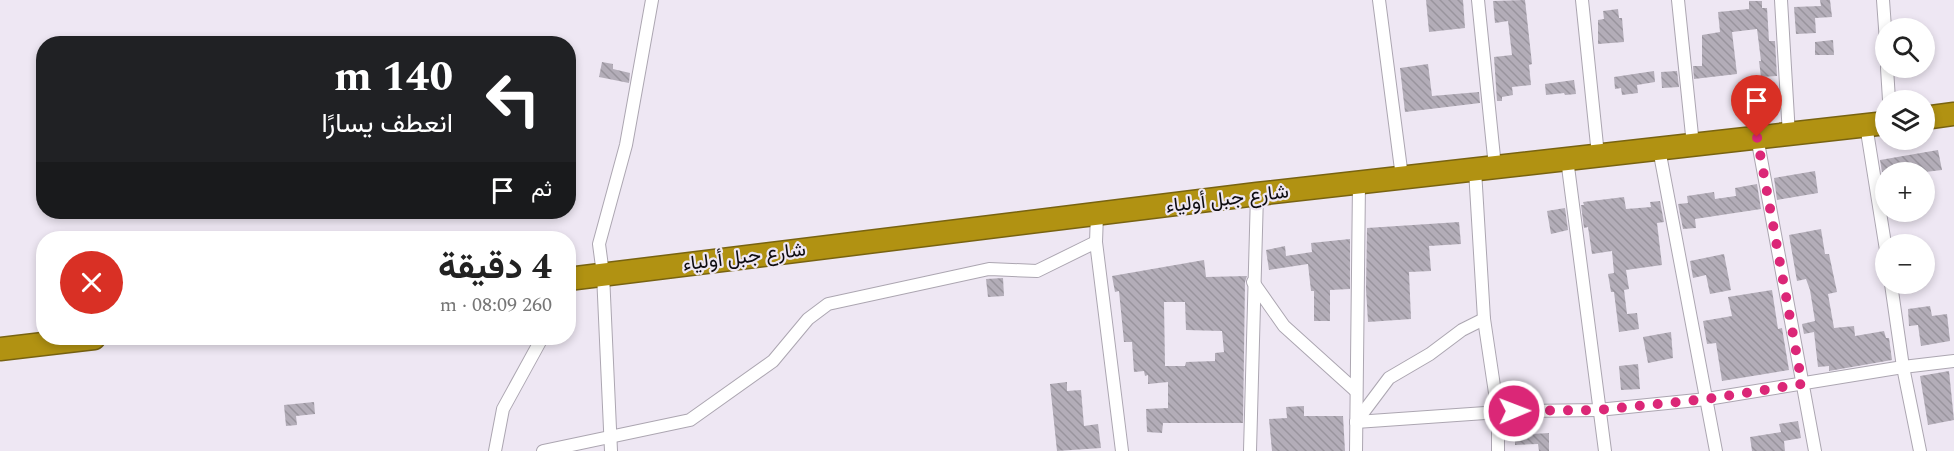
<!DOCTYPE html>
<html lang="ar">
<meta charset="utf-8">
<style>
body{margin:0;font-family:Spectral,Vazirmatn,serif;background:#f2f2f2;color:#222;direction:rtl;height:100vh;display:flex;flex-direction:column;font-size:22px;white-space:nowrap}
*{box-sizing:border-box;margin:0}
p{font-size:20px;color:#767676}
.icon{flex:none;width:33px;height:33px;fill:none;stroke:currentColor;stroke-width:2;stroke-linecap:round;stroke-linejoin:round}
.map{position:relative;flex:1;overflow:hidden;direction:ltr}
.sheet{position:absolute;left:36px;top:231px;width:540px;height:114px;display:flex;flex-direction:column;background:#fff;border-radius:24px;box-shadow:0 3px 9px #0003;direction:rtl}
.sheet>*{flex:none}
.banner{position:absolute;left:36px;top:36px;width:540px;height:183px;border-radius:24px;box-shadow:0 3px 9px #0003;direction:rtl;background:#202124;color:#fff;overflow:hidden}
.fabs{position:absolute;left:1875px;top:18px;display:grid;gap:12px}
.fabs a{display:grid;place-items:center;width:60px;height:60px;border-radius:50%;background:#fff;box-shadow:0 3px 9px #0003;font-size:30px}
.pin{position:absolute;display:grid;place-items:center;width:51px;height:51px;color:#fff;margin:-62px -26px;border-radius:50% 50% 50% 0;rotate:-45deg;box-shadow:0 0 6px #0007}
.pin .icon{rotate:45deg}
.me{position:absolute;width:66px;margin:-33px;rotate:89deg;stroke-linejoin:round;filter:drop-shadow(0 0 4px #0008)}
.turn{display:flex;align-items:center;gap:21px;height:126px;padding:0 24px;font-size:27px}
.turn .icon{width:78px;height:78px;stroke-width:2.5}
.turn b{display:block;font-size:42px;line-height:51px}
.then{display:flex;align-items:center;height:57px;padding:0 24px;background:#0003;gap:12px;font-size:22px}
.round{display:grid;place-items:center;flex:none;width:63px;height:63px;border-radius:32px;background:#f2f2f2}
.headline{display:flex;align-items:center;justify-content:space-between;height:102px;padding:0 24px}
h1{font-size:36px;font-weight:700;line-height:45px}
.map>svg:first-child{display:block}
</style>
<div class="map">
<svg width="1954" height="451" viewBox="0 0 1954 451">
<defs>
<pattern id="building-back-hatch" width="6" height="6" patternUnits="userSpaceOnUse" patternTransform="scale(1.5)"><rect width="6" height="6" fill="#b3adb8"/><path d="M-1 5l2 2M0 0l6 6M5-1l2 2" fill="none" stroke="#99949d"/></pattern>
</defs>
<rect width="100%" height="100%" fill="#eee7f3"/>
<g fill="url(#building-back-hatch)" fill-rule="evenodd">
<polygon points="1426,0 1463,0 1465,28 1429,32"/>
<polygon points="1525,0 1532,64 1529,65 1531,85 1512,87 1513,95 1502,97 1502,101 1497,101 1494,57 1512,55 1508,21 1495,23 1493,1"/>
<polygon points="1820,0 1830,0 1832,17 1815,18 1816,33 1796,34 1794,7 1821,6"/>
<polygon points="1749,1 1762,1 1762,8 1767,8 1769,41 1775,41 1777,76 1761,77 1759,61 1761,61 1757,29 1732,32 1737,74 1694,79 1693,66 1702,66 1702,35 1720,32 1718,12 1749,9"/>
<polygon points="1618,9 1619,18 1622,18 1624,42 1598,44 1598,20 1604,19 1603,11"/>
<polygon points="1833,40 1834,55 1815,55 1815,42"/>
<polygon points="602,62 613,64 613,69 630,73 629,83 599,77"/>
<polygon points="1428,64 1432,96 1479,92 1480,103 1405,112 1400,68"/>
<polygon points="1654,71 1655,82 1637,85 1638,93 1622,95 1621,88 1615,89 1614,77"/>
<polygon points="1677,71 1679,87 1662,88 1661,72"/>
<polygon points="1574,80 1576,94 1565,95 1564,93 1546,95 1545,84"/>
<polygon points="1938,150 1942,170 1925,172 1882,172 1880,160"/>
<polygon points="1815,171 1818,193 1777,200 1774,178"/>
<polygon points="1757,184 1761,209 1695,219 1696,228 1683,229 1678,204 1688,203 1687,196 1714,192 1715,199 1736,196 1735,188"/>
<polygon points="1624,197 1626,209 1651,207 1650,202 1660,201 1664,222 1657,223 1662,265 1626,270 1629,289 1624,290 1627,314 1637,313 1639,329 1619,332 1614,292 1611,292 1608,274 1614,273 1612,251 1592,254 1588,227 1584,228 1581,205 1584,205 1583,202"/>
<polygon points="1565,208 1568,230 1551,234 1547,211"/>
<polygon points="1459,222 1461,244 1429,246 1431,271 1409,272 1411,319 1368,322 1366,289 1367,228"/>
<polygon points="1821,229 1825,254 1829,254 1837,292 1828,294 1834,328 1854,326 1855,336 1884,331 1886,338 1889,338 1892,360 1829,371 1829,366 1818,367 1814,332 1804,334 1802,324 1815,321 1810,290 1806,279 1797,281 1789,235"/>
<polygon points="1350,239 1350,289 1330,290 1330,321 1314,321 1314,291 1311,291 1308,264 1269,270 1266,250 1285,246 1286,256 1312,252 1311,243"/>
<polygon points="1724,254 1731,290 1710,294 1706,275 1693,278 1690,261"/>
<path d="M1204 260 1206 277 1247 276 1245 282 1243 423H1163L1162 433 1147 432 1146 409 1168 408V382L1148 384V375L1145 376 1144 371 1134 372 1132 342H1124L1119 291 1115 292 1112 276ZM1164 302H1185L1186 330 1222 331 1224 352 1215 353V361L1186 362 1185 366H1165Z"/>
<polygon points="1003,278 1004,296 988,297 986,279"/>
<polygon points="1772,290 1778,329 1782,328 1789,370 1722,381 1716,343 1707,344 1703,321 1732,316 1728,297"/>
<polygon points="1930,306 1932,316 1947,314 1950,341 1921,346 1918,325 1909,326 1908,309"/>
<polygon points="1671,332 1673,358 1648,363 1643,337"/>
<polygon points="1638,364 1640,389 1621,390 1619,366"/>
<polygon points="1949,371 1954,420 1928,425 1920,376"/>
<polygon points="1067,382 1067,391 1081,390 1084,426 1098,424 1101,448 1057,451 1050,384"/>
<polygon points="314,402 315,414 296,416 297,425 286,426 284,405"/>
<polygon points="1304,406 1304,416 1343,416 1345,451 1272,451 1269,419 1287,418 1286,407"/>
<polygon points="1798,421 1801,438 1784,441 1785,451 1752,451 1750,437 1781,432 1779,424"/>
<polygon points="1549,433 1549,451 1539,451 1538,444 1515,445 1515,435"/>
</g>
<g fill="none" stroke-linecap="round" stroke-linejoin="round">
<defs>
<g id="street">
<polyline points="1379,0 1402,177"/>
<polyline points="1478,0 1495,167"/>
<polyline points="1582,0 1598,155"/>
<polyline points="1678,0 1693,145"/>
<polyline points="1781,0 1789,135"/>
<polyline points="1883,0 1886,42"/>
<polyline points="1887,68 1889,100"/>
<polyline points="1866,125 1886,250"/>
<polyline points="1757,137 1815,451"/>
<polyline points="1659,149 1716,451"/>
<polyline points="1567,159 1605,451"/>
<polyline points="1475,170 1484,319 1498,413 1498,451"/>
<polyline points="1097,214 1096,242 1122,451"/>
<polyline points="1253,282 1284,326 1356,391"/>
<polyline points="1891,284 1903,367 1920,451"/>
<polyline points="1356,422 1514,411 1598,410 1707,399 1903,367 1954,361"/>
<polyline points="1356,422 1389,378 1430,354 1462,330 1484,319"/>
<polyline points="495,451 503,409 542,338"/>
<polyline points="543,451 690,420 773,361 808,319 828,304 989,269 1037,271 1096,242"/>
<polyline points="611,451 603,274 599,244 626,145 652,0"/>
<polyline points="1250,451 1257,194"/>
<polyline points="1356,451 1359,183"/>
</g>
<g id="highway">
<polyline points="1924,118 1954,114"/>
<polyline points="568,279 1257,194 1886,123"/>
<polyline points="0,349 94,338"/>
</g>
</defs>
<use href="#street" stroke="#aca6b1" stroke-width="14"/>
<use href="#highway" stroke="#786311" stroke-width="25"/>
<use href="#street" stroke="#fff" stroke-width="12"/>
<use href="#highway" stroke="#b19212" stroke-width="22"/>
</g>
<g fill="none" stroke-linecap="round" stroke-linejoin="round">
<polyline stroke="#db2777" stroke-width="10" stroke-dasharray="0 18" points="1514,411 1598,410 1707,399 1802,384 1757,137"/>
</g>
<g text-anchor="middle" stroke-width="4.5" stroke-linejoin="round" paint-order="stroke">
<g font-size="20" fill="#0e0c10" stroke="#eee7f3">
<text transform="translate(1227 198) rotate(-7)" y="7">شارع جبل أولياء</text>
<text transform="translate(744 256) rotate(-7)" y="7">شارع جبل أولياء</text>
</g>
</g>
</svg>
<div class="fabs">
<a><svg class="icon" aria-label="search" viewBox="0 0 24 24"><circle cx="10" cy="10" r="6"/><path d="M15 15l6 6"/></svg></a>
<a><svg class="icon" aria-label="layers" viewBox="0 0 24 24"><path d="M12 4l9 5-9 5-9-5zM3 14l9 5 9-5"/></svg></a>
<a>+</a>
<a>−</a>
</div>
<div class="pin" style="left:1757px;top:137px;background:#d93025"><svg class="icon" aria-label="arrive" viewBox="0 0 24 24"><path d="M6 21V4h12l-3 4 3 4H6"/></svg></div>
<svg class="me" style="left:1514px;top:411px" viewBox="-20 -20 40 40"><circle r="17" fill="#db2777" stroke="#fff" stroke-width="3"/><path d="M0-11L8 9 0 5-8 9z" fill="#fff"/></svg>
<div class="banner">
<div class="turn"><svg class="icon" aria-label="left" viewBox="0 0 24 24"><path d="M17 20v-9H6M10 6l-5 5 5 5"/></svg><div><b>140 m</b>انعطف يسارًا</div></div>
<div class="then">ثم<svg class="icon" aria-label="arrive" viewBox="0 0 24 24"><path d="M6 21V4h12l-3 4 3 4H6"/></svg></div>
</div>
<section class="sheet">
<div class="headline"><div><h1>4 دقيقة</h1><p>260 m · 08:09</p></div><a class="round" style="background:#d93025;color:#fff"><svg class="icon" aria-label="close" viewBox="0 0 24 24"><path d="M6 6l12 12M18 6L6 18"/></svg></a></div>
</section>
</div>
